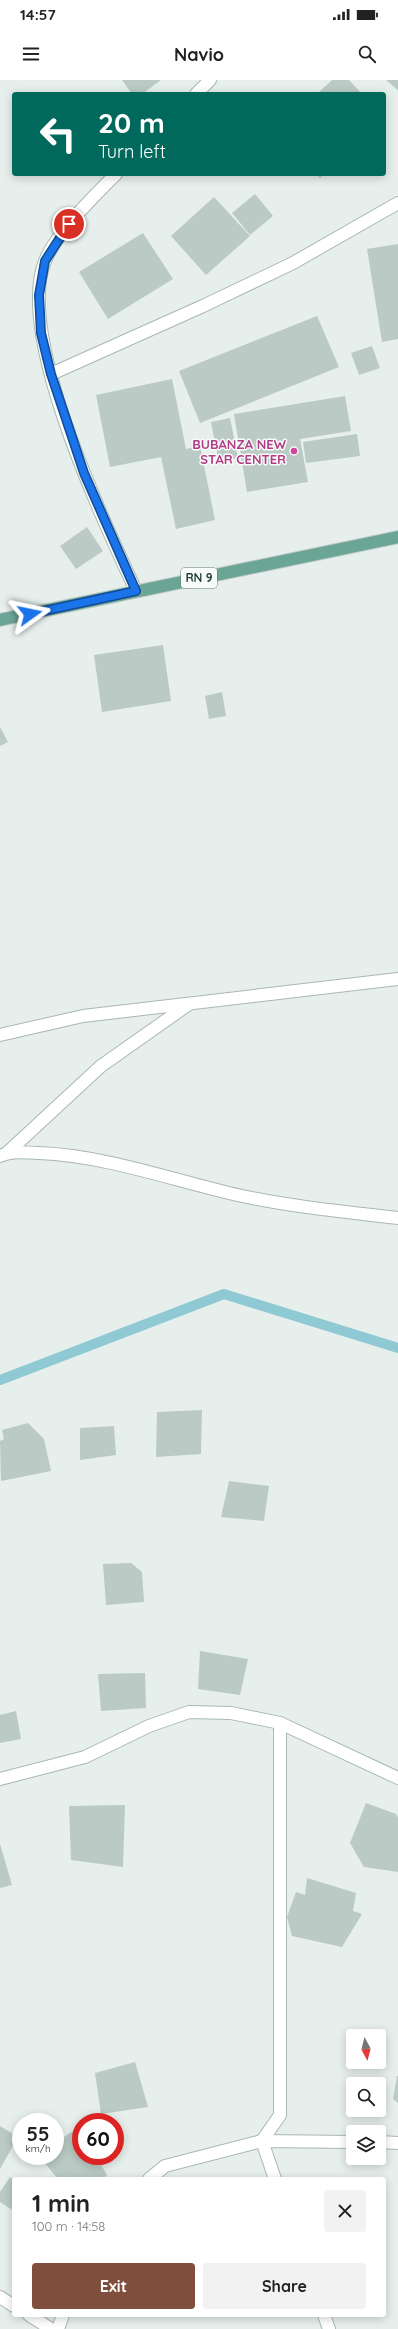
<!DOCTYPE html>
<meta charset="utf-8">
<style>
body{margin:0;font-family:Quicksand,sans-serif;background:#f2f2f2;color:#222;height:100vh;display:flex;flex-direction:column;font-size:15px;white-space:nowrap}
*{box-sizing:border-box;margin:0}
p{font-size:13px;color:#767676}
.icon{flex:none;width:22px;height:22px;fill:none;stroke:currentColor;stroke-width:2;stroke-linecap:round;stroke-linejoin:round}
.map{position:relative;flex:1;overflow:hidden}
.panel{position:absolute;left:12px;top:2097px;width:374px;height:140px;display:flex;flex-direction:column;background:#fff;border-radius:4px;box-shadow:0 2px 10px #0003}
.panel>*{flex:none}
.top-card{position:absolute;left:12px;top:12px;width:374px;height:84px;border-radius:4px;box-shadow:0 2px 10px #0003;background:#00695c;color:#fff;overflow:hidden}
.needle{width:26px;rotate:173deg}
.buttons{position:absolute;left:346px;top:1949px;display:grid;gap:8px}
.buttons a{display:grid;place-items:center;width:40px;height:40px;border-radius:4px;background:#fff;box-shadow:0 2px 10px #0003;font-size:20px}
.speed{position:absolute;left:12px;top:2033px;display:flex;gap:8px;font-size:20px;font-weight:700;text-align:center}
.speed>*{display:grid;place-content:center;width:52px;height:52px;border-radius:50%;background:#fff;box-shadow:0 2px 10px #0003;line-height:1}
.speed small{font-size:10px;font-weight:400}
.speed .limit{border:6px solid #d22;background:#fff;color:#111}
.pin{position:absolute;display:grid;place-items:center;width:34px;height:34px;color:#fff;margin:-17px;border:2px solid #fff;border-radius:50%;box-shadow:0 1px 4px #0007}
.me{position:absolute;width:44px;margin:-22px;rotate:78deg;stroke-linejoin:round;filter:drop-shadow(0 0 3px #0008)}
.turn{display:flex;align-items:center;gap:14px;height:84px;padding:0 20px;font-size:18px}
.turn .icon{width:52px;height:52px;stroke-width:2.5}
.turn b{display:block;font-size:28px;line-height:34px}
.round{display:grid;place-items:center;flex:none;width:42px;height:42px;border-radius:4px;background:#f2f2f2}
.summary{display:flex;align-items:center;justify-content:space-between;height:68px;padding:0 20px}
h1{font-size:24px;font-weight:700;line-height:30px}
.cta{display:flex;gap:8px;margin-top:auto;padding:8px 20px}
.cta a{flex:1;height:46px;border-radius:4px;background:#804e3d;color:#fff;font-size:16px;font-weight:700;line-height:46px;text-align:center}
.cta a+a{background:#f2f2f2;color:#222}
.status{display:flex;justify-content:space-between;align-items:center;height:28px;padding:0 20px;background:#fff;direction:ltr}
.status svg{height:11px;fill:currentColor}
header{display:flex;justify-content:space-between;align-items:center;height:52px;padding:0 20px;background:#fff;font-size:18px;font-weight:700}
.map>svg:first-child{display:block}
</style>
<div class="status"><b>14:57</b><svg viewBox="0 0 49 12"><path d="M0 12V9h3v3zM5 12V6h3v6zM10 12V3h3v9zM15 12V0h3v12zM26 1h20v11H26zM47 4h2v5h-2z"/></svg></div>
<header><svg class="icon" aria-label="menu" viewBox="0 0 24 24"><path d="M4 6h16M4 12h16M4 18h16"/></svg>Navio<svg class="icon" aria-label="search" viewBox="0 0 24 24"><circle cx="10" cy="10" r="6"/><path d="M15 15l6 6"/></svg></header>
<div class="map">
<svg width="398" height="2249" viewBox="0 0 398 2249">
<rect width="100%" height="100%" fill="#e6efeb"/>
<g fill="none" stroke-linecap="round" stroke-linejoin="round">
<polyline stroke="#8ec9d4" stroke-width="10" points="0,1300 224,1214 398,1268"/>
</g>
<g fill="#bbcac4">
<polygon points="122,0 161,0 142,14 132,14"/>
<polygon points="332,0 349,0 362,14 317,14"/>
<polygon points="386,0 398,0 398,10"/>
<polygon points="316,94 324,94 320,98"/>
<polygon points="255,114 273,136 250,155 232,133"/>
<polygon points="214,117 250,156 206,195 171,156"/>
<polygon points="143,153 173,199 108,239 79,192"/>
<polygon points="398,164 398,259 382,262 367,169"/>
<polygon points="317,236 339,287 200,343 179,291"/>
<polygon points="372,266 380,288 359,295 351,273"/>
<polygon points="172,299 186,369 200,366 215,440 176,449 161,377 110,387 96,315"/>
<polygon points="345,316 351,351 300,359 308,402 247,412 234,334"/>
<polygon points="230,338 238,378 219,382 211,342"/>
<polygon points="357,354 360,376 306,383 303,362"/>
<polygon points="87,447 103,471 76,489 60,466"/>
<polygon points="163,565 171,621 102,632 94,575"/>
<polygon points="222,612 226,636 209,639 205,616"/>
<polygon points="0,647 8,662 0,666"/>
<polygon points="202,1330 201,1374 156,1377 157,1332"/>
<polygon points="28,1343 44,1359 51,1391 1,1401 0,1361 4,1359 2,1350"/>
<polygon points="114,1346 116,1375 80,1380 80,1348"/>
<polygon points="229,1401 269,1406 264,1441 221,1437"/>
<polygon points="131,1483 142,1492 144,1522 106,1525 103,1484"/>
<polygon points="200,1571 248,1579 240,1615 198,1609"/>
<polygon points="145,1593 146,1628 101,1631 98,1594"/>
<polygon points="16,1631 21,1659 0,1663 0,1635"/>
<polygon points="366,1723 396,1734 398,1737 398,1792 364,1787 350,1763"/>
<polygon points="125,1725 123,1787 71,1780 69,1726"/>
<polygon points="0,1764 12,1805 0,1808"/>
<polygon points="307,1798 356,1813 353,1831 362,1834 342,1867 292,1856 287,1837 296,1812 305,1815"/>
<polygon points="135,1982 148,2027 101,2034 95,1993"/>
<polygon points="397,1996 398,1996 398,2023 393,2019"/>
<polygon points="0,2046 18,2057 0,2089"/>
<polygon points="79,2047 81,2050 81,2076 96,2076 107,2095 103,2099 58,2099 39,2076 55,2076 55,2063"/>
<polygon points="10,2097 14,2100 14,2131 0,2122 0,2112"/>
</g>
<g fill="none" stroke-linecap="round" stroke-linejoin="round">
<defs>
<g id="minor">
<polyline points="196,14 210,0"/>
<path d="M116 94C94 116 57 152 45 181 15 256 103 439 136 511"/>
<polyline points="51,294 203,226 293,183 398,123"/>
<polyline points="0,955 83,936 398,899"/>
<polyline points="8,1072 101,986 189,924"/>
<path d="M0 1076C12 1070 25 1073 39 1073 109 1076 174 1101 242 1116 294 1127 346 1132 398 1138"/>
<polyline points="0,1699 85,1677 149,1646 189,1632 231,1633 280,1643 398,1698"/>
<polyline points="379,2062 398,2063"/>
<polyline points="149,2099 165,2086 262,2061 353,2062"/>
<polyline points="275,2099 262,2061 280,2035 280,1643"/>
<polyline points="0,2217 14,2226"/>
<polyline points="29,2235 51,2249"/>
<polyline points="324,2235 329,2249"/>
<polyline points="58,2249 63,2235"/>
</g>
<polyline id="major" points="0,540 398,457"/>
</defs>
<use href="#minor" stroke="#a8b8b2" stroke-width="14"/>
<use href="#major" stroke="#c2cac8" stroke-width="14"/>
<use href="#minor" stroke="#fff" stroke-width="12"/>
<use href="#major" stroke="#6aa596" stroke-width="12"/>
</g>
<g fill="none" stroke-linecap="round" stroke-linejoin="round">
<defs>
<polyline id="route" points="30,534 136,511 84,393 51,294 41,253 39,215 45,181 69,144"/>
</defs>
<use href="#route" stroke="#114b97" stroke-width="10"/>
<use href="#route" stroke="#1a73e8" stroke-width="7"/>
</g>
<circle fill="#d1479c" stroke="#f7fbf9" stroke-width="1.5" cx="294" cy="371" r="4"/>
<g text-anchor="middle" stroke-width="3" stroke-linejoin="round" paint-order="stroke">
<rect fill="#f7fbf9" stroke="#637a73" stroke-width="1" x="181" y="488" width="36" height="20" rx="3"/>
<g font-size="12" font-weight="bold" fill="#24423a">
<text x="199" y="502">RN 9</text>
</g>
<g font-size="13" font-weight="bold" fill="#b23c85" stroke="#f7fbf9" text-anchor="end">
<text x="286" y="369">BUBANZA NEW<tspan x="286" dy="15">STAR CENTER</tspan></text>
</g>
</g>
</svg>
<div class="buttons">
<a><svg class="needle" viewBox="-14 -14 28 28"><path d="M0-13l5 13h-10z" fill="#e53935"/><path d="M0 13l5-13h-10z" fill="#767676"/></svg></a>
<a><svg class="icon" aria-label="search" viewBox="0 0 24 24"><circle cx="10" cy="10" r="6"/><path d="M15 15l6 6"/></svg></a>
<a><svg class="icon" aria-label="layers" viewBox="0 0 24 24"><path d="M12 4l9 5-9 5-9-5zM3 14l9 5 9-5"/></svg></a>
</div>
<div class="speed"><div>55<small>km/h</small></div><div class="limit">60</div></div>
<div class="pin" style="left:69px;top:144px;background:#d93025"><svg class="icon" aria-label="arrive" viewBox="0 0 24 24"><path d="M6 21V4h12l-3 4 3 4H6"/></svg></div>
<svg class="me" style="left:30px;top:534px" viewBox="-20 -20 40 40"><path d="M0-17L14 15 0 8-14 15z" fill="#1a73e8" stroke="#fff" stroke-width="4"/></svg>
<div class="top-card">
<div class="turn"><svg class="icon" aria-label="left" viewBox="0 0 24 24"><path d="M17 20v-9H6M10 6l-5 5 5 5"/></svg><div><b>20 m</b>Turn left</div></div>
</div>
<section class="panel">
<div class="summary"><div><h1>1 min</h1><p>100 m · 14:58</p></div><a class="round"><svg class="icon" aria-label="close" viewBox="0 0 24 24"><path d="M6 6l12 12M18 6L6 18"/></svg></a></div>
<div class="cta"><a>Exit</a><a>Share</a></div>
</section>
</div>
